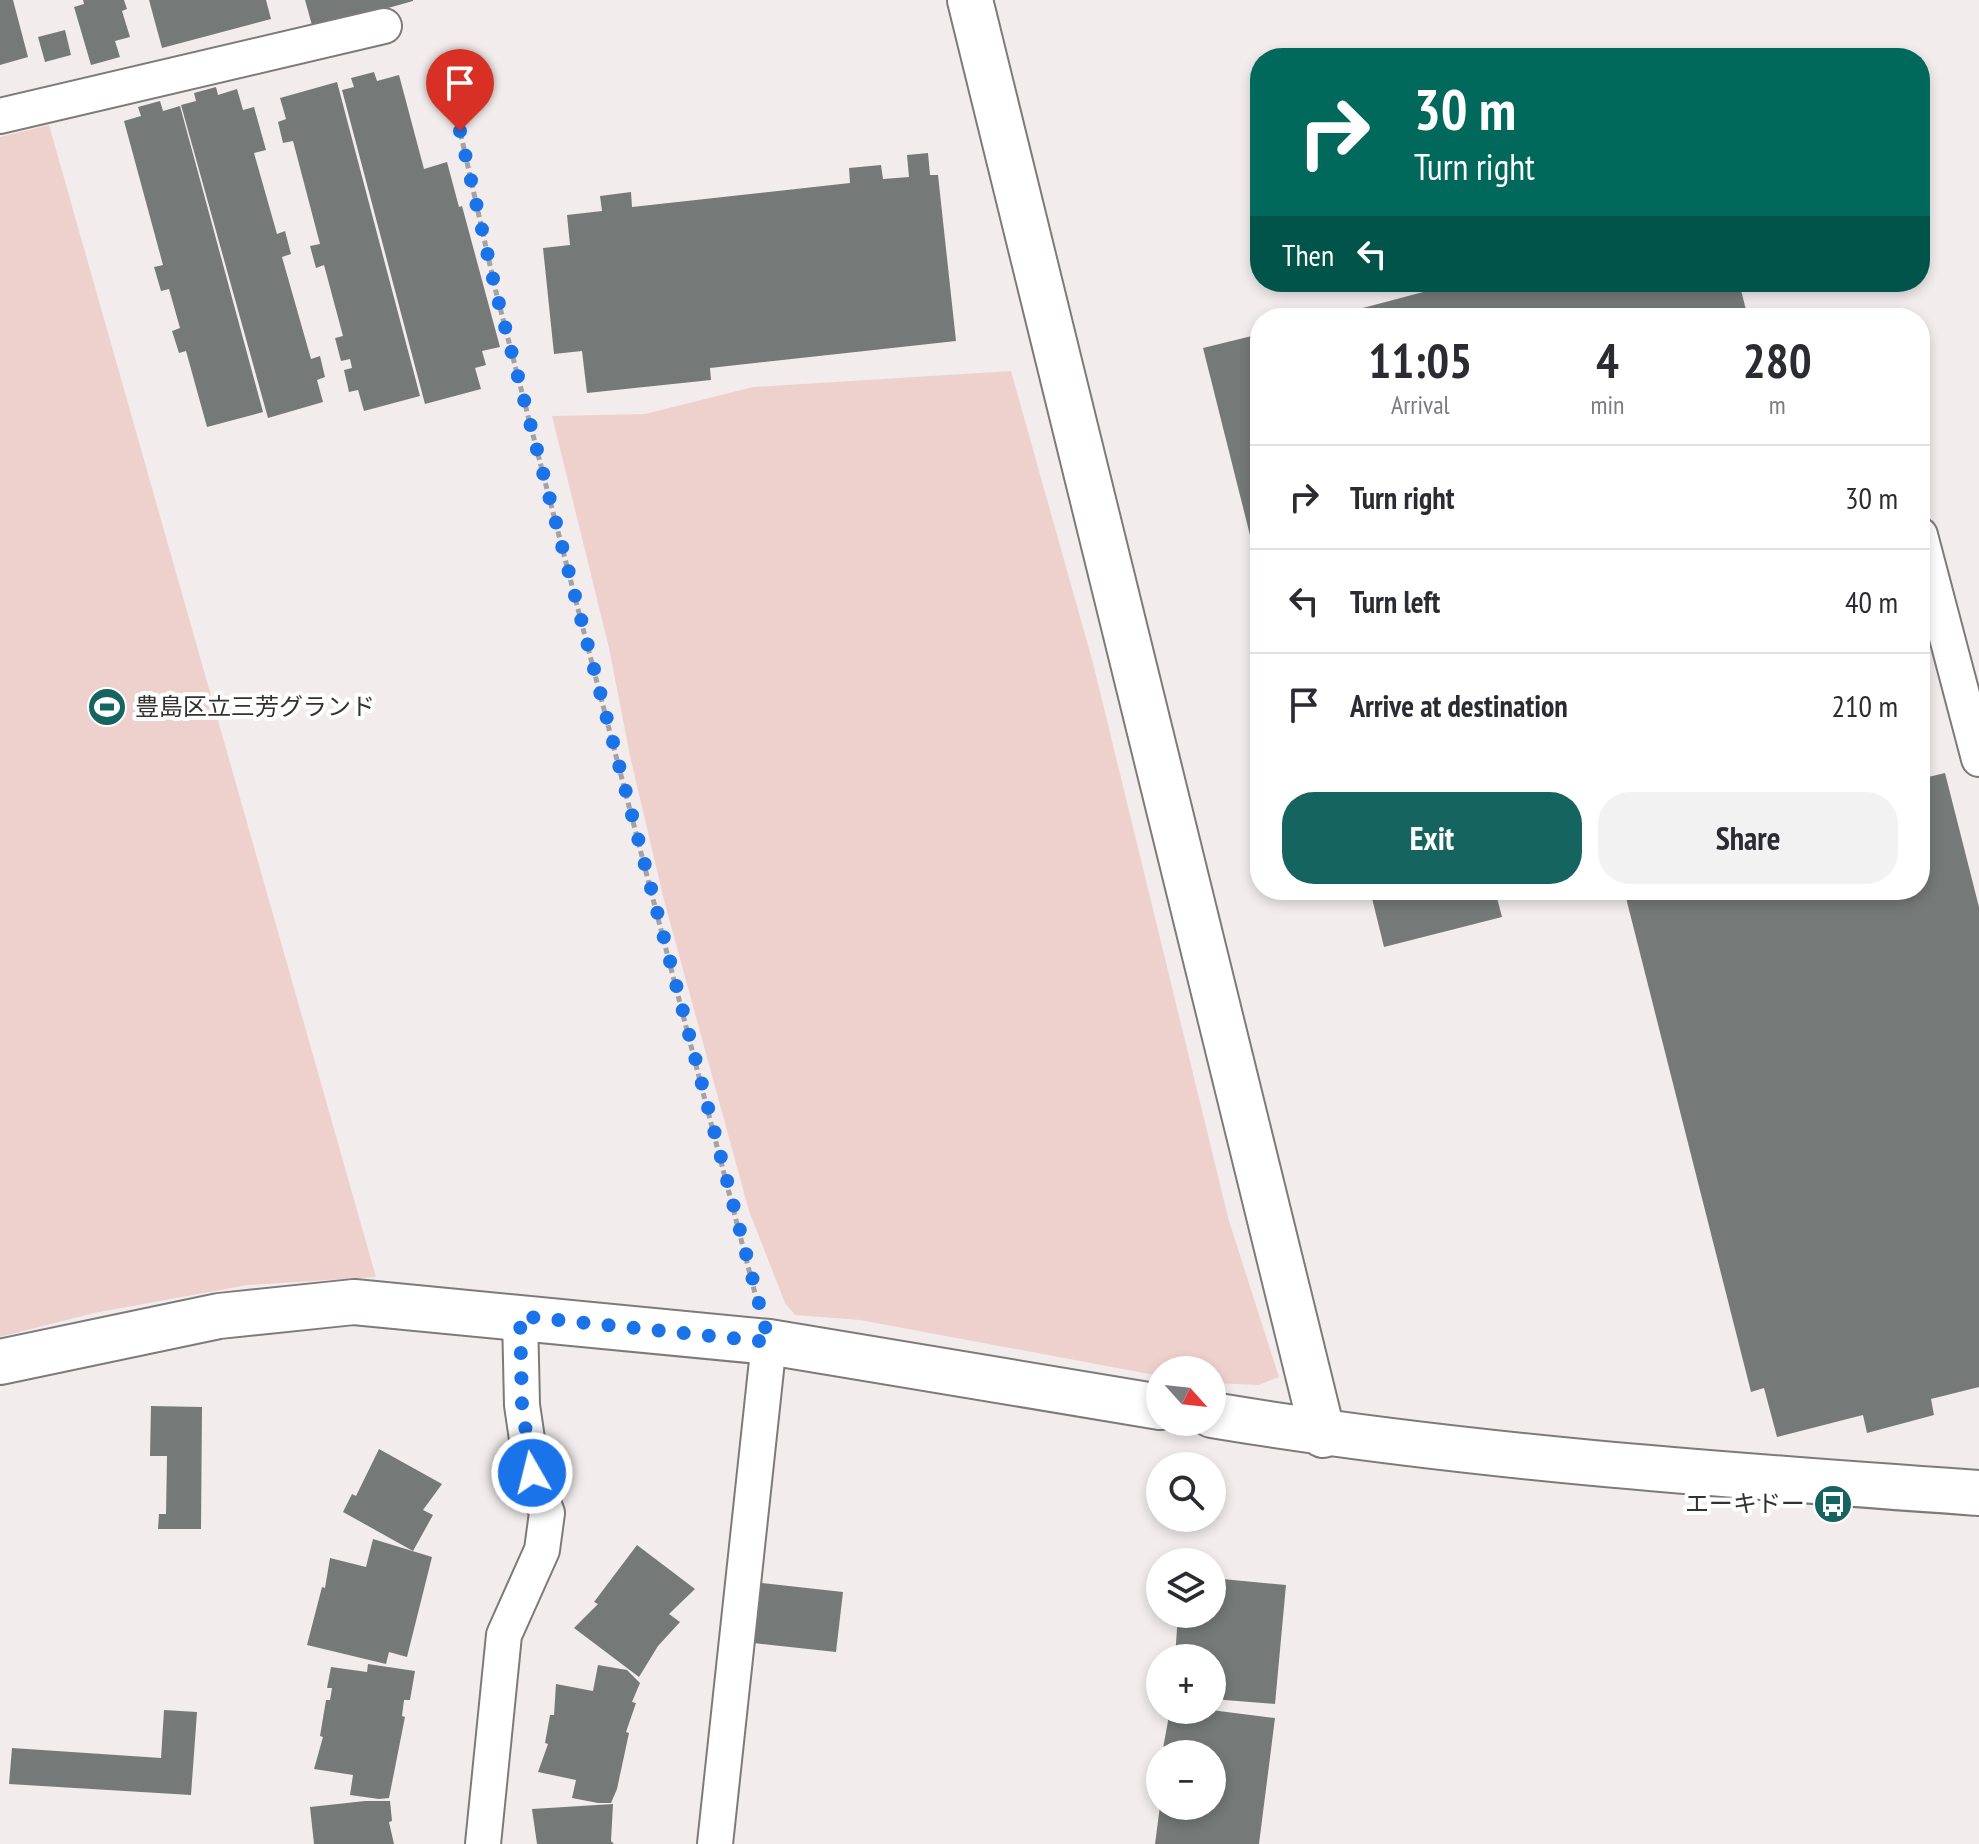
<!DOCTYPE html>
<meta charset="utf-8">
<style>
body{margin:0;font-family:"PT Sans Narrow","Noto Sans JP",sans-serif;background:#f2f2f3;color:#2b2b33;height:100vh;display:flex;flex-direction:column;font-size:30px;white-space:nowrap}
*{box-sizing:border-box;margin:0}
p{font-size:26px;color:#7c7c81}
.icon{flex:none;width:44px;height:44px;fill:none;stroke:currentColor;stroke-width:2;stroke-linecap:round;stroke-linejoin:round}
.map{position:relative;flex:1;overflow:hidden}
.drawer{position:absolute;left:1250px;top:308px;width:680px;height:592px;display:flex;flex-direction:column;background:#fff;border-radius:32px;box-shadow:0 4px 12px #0003}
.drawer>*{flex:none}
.top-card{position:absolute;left:1250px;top:48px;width:680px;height:244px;border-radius:32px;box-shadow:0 4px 12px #0003;background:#00695c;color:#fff;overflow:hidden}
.needle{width:52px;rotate:117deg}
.fabs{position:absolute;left:1146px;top:1356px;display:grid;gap:16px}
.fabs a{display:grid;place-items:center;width:80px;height:80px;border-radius:50%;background:#fff;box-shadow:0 4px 12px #0003;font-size:40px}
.pin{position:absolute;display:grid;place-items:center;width:68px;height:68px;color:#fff;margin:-82px -34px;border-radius:50% 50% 50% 0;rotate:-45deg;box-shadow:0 0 8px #0007}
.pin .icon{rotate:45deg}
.me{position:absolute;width:88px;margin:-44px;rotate:352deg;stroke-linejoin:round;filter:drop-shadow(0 0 6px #0008)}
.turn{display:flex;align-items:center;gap:28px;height:168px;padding:0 32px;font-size:36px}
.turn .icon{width:104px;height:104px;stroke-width:2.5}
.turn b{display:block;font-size:56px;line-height:68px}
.then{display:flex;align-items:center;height:76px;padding:0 32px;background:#0003;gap:16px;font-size:30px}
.eta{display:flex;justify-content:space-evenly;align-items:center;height:136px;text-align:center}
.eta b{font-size:48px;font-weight:800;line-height:56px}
.primary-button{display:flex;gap:16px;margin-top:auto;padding:16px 32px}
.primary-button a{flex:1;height:92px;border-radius:32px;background:#16645f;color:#fff;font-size:32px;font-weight:800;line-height:92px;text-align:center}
.primary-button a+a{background:#f2f2f3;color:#2b2b33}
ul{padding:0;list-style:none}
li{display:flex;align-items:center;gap:24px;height:104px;padding:0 32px;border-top:2px solid #e1e1e2}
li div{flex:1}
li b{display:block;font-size:30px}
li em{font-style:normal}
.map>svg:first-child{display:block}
</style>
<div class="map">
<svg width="1979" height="1844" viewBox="0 0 1979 1844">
<rect width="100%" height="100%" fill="#f2edec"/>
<g fill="#eed1cd">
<polygon points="49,125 376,1277 248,1285 94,1313 0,1337 0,137"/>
<polygon points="1011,371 1093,663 1229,1221 1279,1377 1259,1385 1212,1383 1212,1370 1160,1370 1160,1376 860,1320 795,1315 785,1303 749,1211 664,900 630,756 609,648 552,416 645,414 753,387"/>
</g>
<g fill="#757a79">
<polygon points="0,0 13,0 28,57 0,65"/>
<polygon points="83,0 124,0 127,9 122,11 130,37 115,41 120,57 91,65 74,7 84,4"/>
<polygon points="149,0 266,0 271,19 162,48"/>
<polygon points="305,0 413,0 413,1 313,29"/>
<polygon points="65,30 71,55 45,62 38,37"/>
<polygon points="374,72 377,81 399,75 424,169 447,162 459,207 462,206 500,347 482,351 486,365 475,368 481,389 425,404 342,90 354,87 351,78"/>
<polygon points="337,82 420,396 364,411 358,390 349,392 344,370 352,368 350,359 341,361 335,338 343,336 324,265 316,268 310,246 320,244 293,141 283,143 278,122 286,119 280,98"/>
<polygon points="216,87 218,95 237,89 243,110 254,107 266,150 254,153 277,234 285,231 291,254 282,257 311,359 320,356 325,377 317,380 323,402 268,418 181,105 196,101 194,93"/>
<polygon points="160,101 163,111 180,106 263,412 207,427 186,351 179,353 172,331 180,328 169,289 161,291 154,267 163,265 124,121 141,116 138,107"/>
<polygon points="928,153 930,175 938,175 956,341 710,368 711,380 587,393 582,351 554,354 543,248 570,245 567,215 602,211 600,196 631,192 632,207 850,183 849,168 881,165 883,179 909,177 907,155"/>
<polygon points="1461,282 1739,282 1748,318 1325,318"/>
<polygon points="1260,334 1260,571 1259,571 1203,348"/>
<polygon points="1945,773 1979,907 1979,1387 1931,1399 1934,1415 1867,1433 1863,1415 1777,1437 1764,1388 1751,1392 1624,890 1920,890 1920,779"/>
<polygon points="1370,890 1495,890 1502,917 1384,947"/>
<polygon points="151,1406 202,1407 201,1529 158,1529 159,1514 166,1514 167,1456 150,1456"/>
<polygon points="379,1449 442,1484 423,1510 433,1515 413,1551 343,1512 352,1494 356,1496"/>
<polygon points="373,1539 432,1557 407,1657 389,1652 386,1664 307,1645 322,1587 325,1588 330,1558 366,1567"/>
<polygon points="637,1545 695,1589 669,1614 680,1622 658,1646 639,1677 574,1628 598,1604 594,1602"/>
<polygon points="1212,1578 1286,1585 1275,1704 1212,1699 1212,1658 1175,1658 1178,1614 1212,1614"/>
<polygon points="761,1583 843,1592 836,1652 753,1643"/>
<polygon points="368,1664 415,1671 410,1700 404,1700 402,1716 405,1717 389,1798 379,1799 350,1795 353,1775 314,1769 323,1737 320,1736 326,1700 330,1700 332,1688 327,1688 331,1667 367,1672"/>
<polygon points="598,1665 627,1670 640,1683 632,1702 636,1703 626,1732 629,1733 617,1789 611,1803 598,1803 572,1798 576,1780 538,1772 548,1744 545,1743 550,1715 554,1715 556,1684 593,1691"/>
<polygon points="164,1710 197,1712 191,1795 9,1784 12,1748 161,1758"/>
<polygon points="1170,1710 1211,1710 1275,1718 1259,1844 1155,1844 1160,1806 1212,1806 1212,1754 1162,1754"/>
<polygon points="365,1801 390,1801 392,1821 389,1822 394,1844 314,1844 310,1807"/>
<polygon points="613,1804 611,1841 614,1844 537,1844 532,1809"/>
</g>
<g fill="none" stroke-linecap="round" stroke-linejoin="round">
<defs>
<g id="street">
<polyline points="0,116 384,26"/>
<polyline points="1920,535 1979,759"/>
<polyline points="483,1844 504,1635 542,1550 547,1513 532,1473 522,1405 520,1316"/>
<polyline points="715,1844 769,1342"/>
</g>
<g id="secondary">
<polyline points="970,0 1323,1435"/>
<polyline points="0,1362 219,1316 354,1302 769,1342 1160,1407"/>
<path d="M1212 1415C1465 1457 1723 1475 1979 1493"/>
</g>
</defs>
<use href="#street" stroke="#7e7a79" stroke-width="38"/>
<use href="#secondary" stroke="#7e7a79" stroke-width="48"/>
<polyline stroke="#a6a2a1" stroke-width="5" stroke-dasharray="6 4" stroke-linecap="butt" points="454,104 496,292 757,1301"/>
<use href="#street" stroke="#fff" stroke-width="34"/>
<use href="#secondary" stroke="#fff" stroke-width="44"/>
</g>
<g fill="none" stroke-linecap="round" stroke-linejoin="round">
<polyline stroke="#1a73e8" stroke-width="14" stroke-dasharray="0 25.2" points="460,131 496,292 769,1342 520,1316 522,1405 532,1473"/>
</g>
<defs>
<symbol id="stadium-disc" viewBox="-11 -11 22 22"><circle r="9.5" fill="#16645f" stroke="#fff"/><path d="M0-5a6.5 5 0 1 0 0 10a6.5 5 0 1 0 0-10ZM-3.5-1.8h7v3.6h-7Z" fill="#fff"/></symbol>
<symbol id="bus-disc" viewBox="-11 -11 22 22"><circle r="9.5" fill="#16645f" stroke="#fff"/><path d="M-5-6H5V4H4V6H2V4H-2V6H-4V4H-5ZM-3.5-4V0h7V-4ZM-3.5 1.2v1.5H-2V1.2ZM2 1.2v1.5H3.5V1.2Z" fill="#fff"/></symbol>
</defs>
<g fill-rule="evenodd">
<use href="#stadium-disc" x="85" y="685" width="44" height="44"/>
<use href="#bus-disc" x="1811" y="1482" width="44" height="44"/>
</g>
<g text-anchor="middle" stroke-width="8" stroke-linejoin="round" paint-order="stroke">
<g font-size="24" fill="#343231" stroke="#fff" text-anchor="start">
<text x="135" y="715">豊島区立三芳グランド</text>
<text x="1805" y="1512" text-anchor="end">エーキドー</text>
</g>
</g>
</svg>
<div class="fabs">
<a><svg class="needle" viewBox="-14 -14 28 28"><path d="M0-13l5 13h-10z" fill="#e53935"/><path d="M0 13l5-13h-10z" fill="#7c7c81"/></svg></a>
<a><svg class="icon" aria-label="search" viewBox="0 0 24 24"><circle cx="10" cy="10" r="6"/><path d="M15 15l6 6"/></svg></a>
<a><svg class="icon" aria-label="layers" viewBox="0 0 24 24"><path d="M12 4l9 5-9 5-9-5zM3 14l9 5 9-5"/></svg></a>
<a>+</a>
<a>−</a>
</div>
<div class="pin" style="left:460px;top:131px;background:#d93025"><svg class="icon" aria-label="arrive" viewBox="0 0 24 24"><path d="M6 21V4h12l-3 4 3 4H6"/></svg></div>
<svg class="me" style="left:532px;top:1473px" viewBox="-20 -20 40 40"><circle r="17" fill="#1a73e8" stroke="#fff" stroke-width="3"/><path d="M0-11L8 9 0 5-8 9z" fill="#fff"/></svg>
<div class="top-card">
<div class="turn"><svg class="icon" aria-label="right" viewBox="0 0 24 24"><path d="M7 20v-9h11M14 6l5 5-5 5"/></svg><div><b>30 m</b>Turn right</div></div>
<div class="then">Then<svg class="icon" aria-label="left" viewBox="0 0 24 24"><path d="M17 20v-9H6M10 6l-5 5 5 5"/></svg></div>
</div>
<section class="drawer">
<div class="eta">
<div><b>11:05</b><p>Arrival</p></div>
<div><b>4</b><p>min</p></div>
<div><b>280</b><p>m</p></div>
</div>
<ul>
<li><svg class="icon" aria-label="right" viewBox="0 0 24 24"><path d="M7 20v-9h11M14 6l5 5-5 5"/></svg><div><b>Turn right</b></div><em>30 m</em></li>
<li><svg class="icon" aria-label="left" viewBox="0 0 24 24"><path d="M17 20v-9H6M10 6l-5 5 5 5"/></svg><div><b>Turn left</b></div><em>40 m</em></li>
<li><svg class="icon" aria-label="arrive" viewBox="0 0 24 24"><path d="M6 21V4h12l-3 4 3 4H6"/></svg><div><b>Arrive at destination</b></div><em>210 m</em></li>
</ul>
<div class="primary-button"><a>Exit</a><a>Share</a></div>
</section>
</div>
